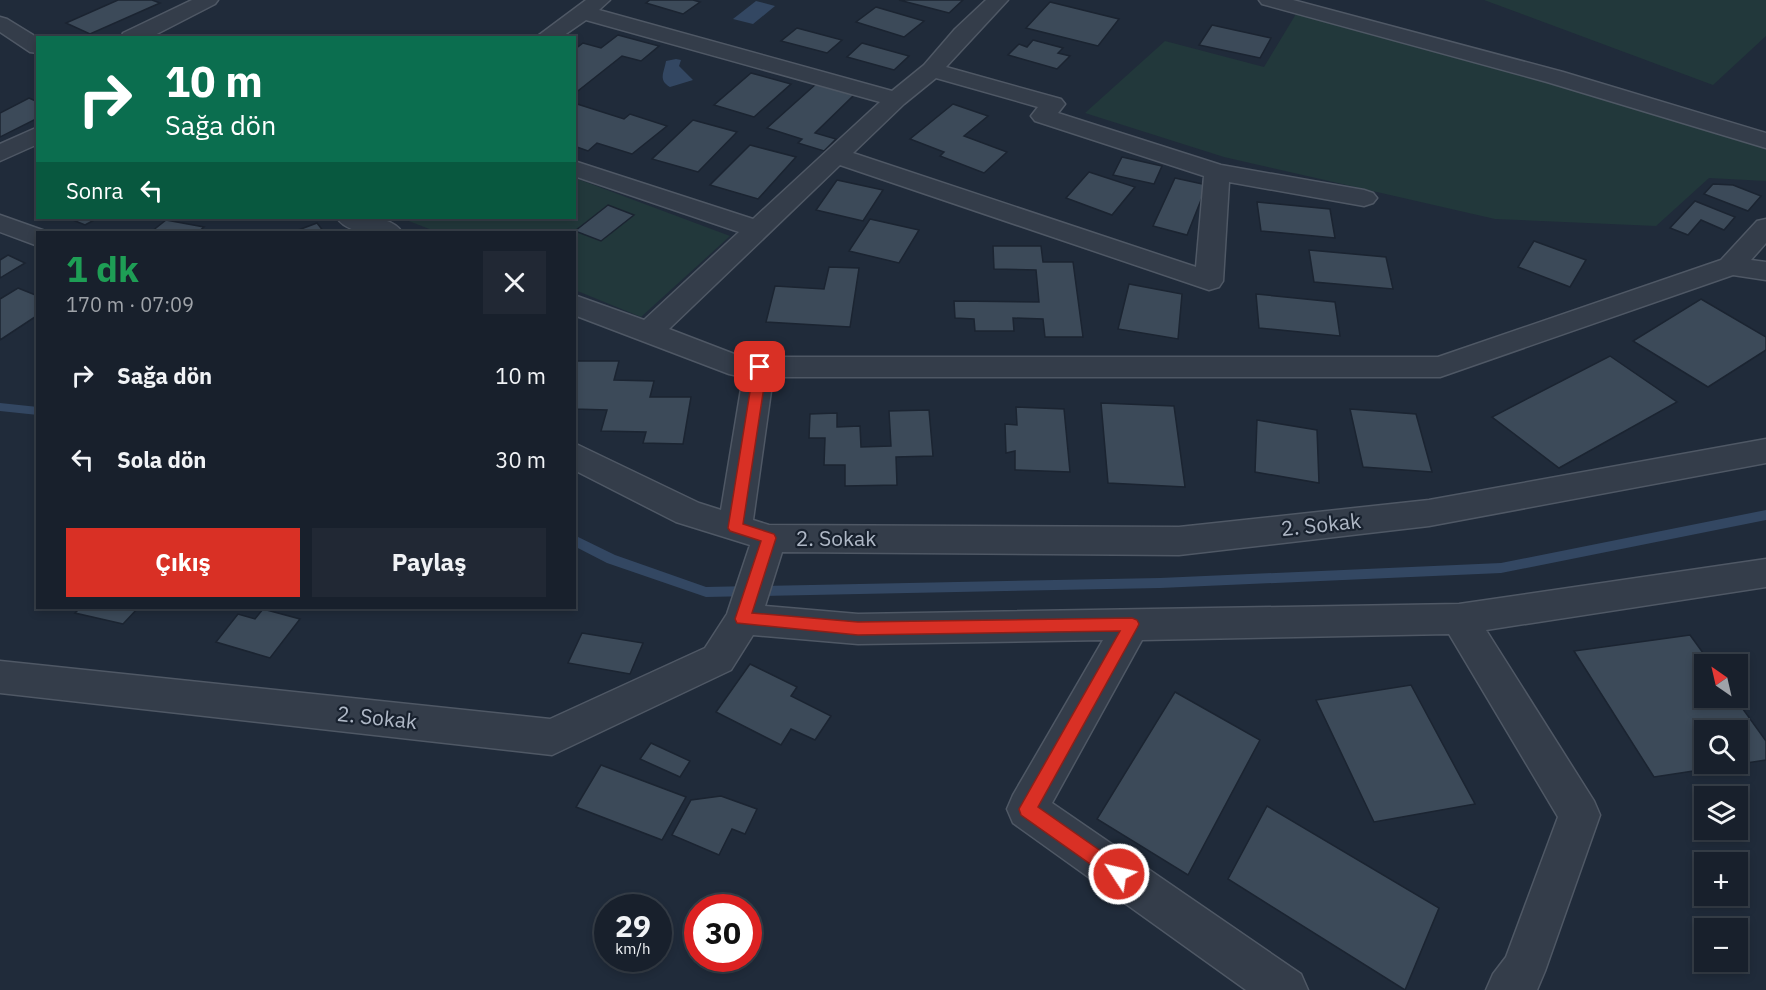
<!DOCTYPE html>
<html lang="tr">
<meta charset="utf-8">
<style>
body{margin:0;font-family:"IBM Plex Sans",sans-serif;background:#212834;color:#f1f3f6;height:100vh;display:flex;flex-direction:column;font-size:22px;white-space:nowrap}
*{box-sizing:border-box;margin:0}
p{font-size:20px;color:#9fa3a9}
.icon{flex:none;width:33px;height:33px;fill:none;stroke:currentColor;stroke-width:2;stroke-linecap:round;stroke-linejoin:round}
.map{position:relative;flex:1;overflow:hidden}
.drawer{position:absolute;left:36px;top:231px;width:540px;height:378px;display:flex;flex-direction:column;background:#18202c;border-radius:0px;box-shadow:0 3px 9px #0003,0 0 0 2px #363e48}
.drawer>*{flex:none}
.guide{position:absolute;left:36px;top:36px;width:540px;height:183px;border-radius:0px;box-shadow:0 3px 9px #0003,0 0 0 2px #363e48;background:#0b6e4f;color:#fff;overflow:hidden}
.needle{width:39px;rotate:326deg}
.tools{position:absolute;left:1694px;top:654px;display:grid;gap:12px}
.tools a{display:grid;place-items:center;width:54px;height:54px;border-radius:0px;background:#18202c;box-shadow:0 3px 9px #0003,0 0 0 2px #363e48;font-size:30px}
.speed{position:absolute;left:594px;top:894px;display:flex;gap:12px;font-size:30px;font-weight:700;text-align:center}
.speed>*{display:grid;place-content:center;width:78px;height:78px;border-radius:50%;background:#18202c;box-shadow:0 3px 9px #0003,0 0 0 2px #363e48;line-height:1}
.speed small{font-size:15px;font-weight:400}
.speed .limit{border:9px solid #d22;background:#fff;color:#111}
.pin{position:absolute;display:grid;place-items:center;width:51px;height:51px;color:#fff;margin:-26px;border-radius:12px;box-shadow:0 3px 9px #0006}
.me{position:absolute;width:66px;margin:-33px;rotate:305deg;stroke-linejoin:round;filter:drop-shadow(0 0 4px #0008)}
.turn{display:flex;align-items:center;gap:21px;height:126px;padding:0 30px;font-size:27px}
.turn .icon{width:78px;height:78px;stroke-width:2.5}
.turn b{display:block;font-size:42px;line-height:51px}
.then{display:flex;align-items:center;height:57px;padding:0 30px;background:#0003;gap:12px;font-size:22px}
.round{display:grid;place-items:center;flex:none;width:63px;height:63px;border-radius:0px;background:#212834}
.summary{display:flex;align-items:center;justify-content:space-between;height:102px;padding:0 30px}
h1{font-size:36px;font-weight:800;line-height:45px;color:#1e9e55}
.primary-button{display:flex;gap:12px;margin-top:auto;padding:12px 30px}
.primary-button a{flex:1;height:69px;border-radius:0px;background:#d93025;color:#fff;font-size:24px;font-weight:800;line-height:69px;text-align:center}
.primary-button a+a{background:#212834;color:#f1f3f6}
ul{padding:0;list-style:none}
li{display:flex;align-items:center;gap:18px;height:84px;padding:0 30px}
li div{flex:1}
li b{display:block;font-size:22px}
li em{font-style:normal}
.map>svg:first-child{display:block}
</style>
<div class="map">
<svg width="1766" height="990" viewBox="0 0 1766 990">
<rect width="100%" height="100%" fill="#202b3a"/>
<g fill="#22383b">
<polygon points="1484,0 1766,0 1766,36 1713,85"/>
<polygon points="1299,9 1766,144 1766,181 1709,178 1656,226 1495,219 1224,157 1085,113 1165,41 1264,67"/>
<polygon points="575,178 730,236 641,317 575,290 574,232 437,232 401,218 574,218"/>
</g>
<g fill="#334762">
<polygon points="756,1 775,6 753,24 733,19"/>
<path d="M676 59 681 60 679 66 693 80 670 87C658 80 664 73 666 61Z"/>
</g>
<g fill="none" stroke-linecap="round" stroke-linejoin="round">
<g fill="#334762" fill-rule="evenodd">
<polygon points="0,403 38,407 38,415 0,411"/>
<polygon points="1766,510 1766,520 1501,573 1160,588 706,597 607,563 574,546 574,535 615,555 706,587 1160,578 1501,563"/>
</g>
</g>
<g fill="#3c4a59" stroke="#1b2431" stroke-width="1.5" fill-rule="evenodd">
<polygon points="118,0 152,0 160,3 90,34 66,23"/>
<polygon points="650,0 693,0 700,2 683,14 646,3"/>
<polygon points="899,0 963,0 949,13"/>
<polygon points="1050,2 1119,19 1098,46 1026,28"/>
<polygon points="876,7 924,21 904,37 856,22"/>
<polygon points="1212,25 1271,38 1260,58 1199,45"/>
<polygon points="797,28 842,40 827,53 781,41"/>
<polygon points="618,35 659,46 641,61 622,56 574,94 574,50 583,43 601,48"/>
<polygon points="1033,40 1063,48 1058,53 1070,56 1057,69 1008,55 1019,44 1027,47"/>
<polygon points="862,43 909,56 894,70 847,57"/>
<polygon points="751,73 791,84 754,117 714,105"/>
<polygon points="816,84 854,95 815,133 836,139 824,151 798,143 802,139 767,128"/>
<polygon points="29,98 38,102 38,118 0,137 0,113"/>
<polygon points="574,103 624,119 630,114 667,126 632,154 597,143 588,151 574,146"/>
<polygon points="953,104 988,116 964,136 1007,152 984,173 940,156 944,152 910,139"/>
<polygon points="693,120 737,132 698,172 652,159"/>
<polygon points="750,145 796,157 758,199 710,185"/>
<polygon points="1122,157 1162,166 1154,184 1113,175"/>
<polygon points="1089,172 1135,187 1112,215 1066,198"/>
<polygon points="1175,178 1207,185 1187,235 1153,226"/>
<polygon points="837,180 883,190 863,221 816,210"/>
<polygon points="1713,184 1733,185 1761,196 1748,211 1704,194"/>
<polygon points="1695,201 1735,217 1724,230 1701,220 1688,235 1670,228"/>
<polygon points="1257,202 1330,209 1335,238 1261,231"/>
<polygon points="608,205 634,215 601,241 575,231"/>
<polygon points="68,218 98,218 85,225"/>
<polygon points="870,219 919,230 899,263 849,251"/>
<polygon points="166,220 204,227 198,232 151,232"/>
<polygon points="317,223 324,232 293,232"/>
<polygon points="1534,241 1586,260 1570,287 1518,267"/>
<polygon points="993,246 1041,246 1043,262 1073,262 1083,337 1045,337 1043,319 1013,318 1014,331 975,331 974,319 955,318 954,301 1039,302 1036,270 994,269"/>
<polygon points="1309,250 1386,257 1393,289 1314,282"/>
<polygon points="8,255 25,263 0,278 0,260"/>
<polygon points="829,267 859,268 850,327 766,322 775,286 824,289"/>
<polygon points="1129,284 1182,294 1178,339 1118,329"/>
<polygon points="18,288 38,296 38,315 0,340 0,299"/>
<polygon points="1256,294 1335,302 1340,336 1259,328"/>
<polygon points="1701,299 1766,337 1766,350 1708,387 1633,341"/>
<polygon points="1610,356 1677,402 1559,468 1492,417"/>
<polygon points="575,361 619,361 614,380 654,381 650,397 691,397 683,444 643,443 646,432 601,431 607,410 574,409"/>
<polygon points="1101,403 1174,406 1185,487 1108,483"/>
<polygon points="1016,407 1064,409 1070,472 1015,470 1015,451 1006,453 1005,424 1017,425"/>
<polygon points="1350,409 1416,414 1432,472 1363,467"/>
<polygon points="929,410 933,456 896,457 897,485 845,486 845,465 824,465 825,438 809,438 810,414 837,413 837,427 860,426 861,447 891,446 889,411"/>
<polygon points="1257,420 1317,430 1319,483 1255,472"/>
<polygon points="80,608 138,608 123,624 75,613"/>
<polygon points="263,609 300,619 270,658 216,642 238,614 255,619"/>
<polygon points="582,633 643,643 630,674 568,663"/>
<path d="M1690 635 1711 664H1704V698H1735L1766 741V760L1654 777 1574 651ZM1704 730H1737V764H1704Z"/>
<polygon points="750,664 797,687 791,696 831,716 815,740 791,729 781,745 716,712"/>
<polygon points="1411,685 1475,804 1374,822 1316,700"/>
<polygon points="1175,692 1260,740 1188,875 1097,819"/>
<polygon points="651,743 690,761 680,777 640,759"/>
<polygon points="601,765 686,797 662,840 576,807"/>
<polygon points="721,796 757,809 745,834 732,829 719,855 672,835 691,800"/>
<polygon points="1267,806 1439,908 1405,990 1228,879"/>
</g>
<g fill="none" stroke-linecap="round" stroke-linejoin="round">
<defs>
<g id="minor">
<polygon points="192,0 218,0 215,4 149,38 121,38 123,33"/>
<path d="M586 0H610L599 10 892 91 924 65 955 29 986 0H1008L946 67 1061 99 1065 104 1058 113 1221 165 1364 190 1373 193 1377 198 1373 203 1364 206 1229 182 1223 281 1219 287 1209 290 840 165 669 329 742 357H1438L1721 260 1757 221 1766 219V243L1751 260 1766 262V280L1733 275 1440 377H773L753 520 769 525 1179 527 1429 500 1766 439V463L1429 526 1179 555 782 552 765 606 858 614 1459 604 1766 559V587L1486 630 1594 801 1600 815 1545 971 1537 990H1486L1493 974 1506 957 1558 817 1449 634 1142 640 1052 803 1301 974 1308 990H1246L1013 823 1007 809 1013 795 1103 640 858 644 753 635 731 670 552 755 0 693V661L550 719 705 648 727 614 750 545 676 522 574 470V443L699 503 721 510 743 377 729 374 574 315V295L644 320 739 232 574 176V161L753 219 880 102 586 20 560 38H535ZM936 78 1038 107 1031 116 1035 121 1204 176 1196 267 853 153 904 104Z"/>
<polygon points="1259,0 1293,0 1563,72 1766,133 1766,148 1547,82 1262,4"/>
<polygon points="0,17 7,19 38,38 38,53 30,52 0,32"/>
<polygon points="38,127 38,144 0,161 0,144"/>
<polygon points="0,215 48,232 38,232 38,246 0,232"/>
<path d="M337 218C356 216 390 214 402 232 383 234 349 236 337 218Z"/>
</g>
</defs>
<use href="#minor" stroke="#4f5865" stroke-width="3"/>
<use href="#minor" fill="#343d4a" fill-rule="evenodd"/>
</g>
<polygon fill="#d93025" stroke="#8d1f18" stroke-width="1.5" points="760,363 767,367 743,524 774,534 776,538 752,613 858,622 1132,618 1137,620 1139,624 1137,628 1038,807 1125,868 1128,874 1125,880 1119,883 1113,880 1021,815 1019,809 1120,631 858,635 737,623 735,619 761,541 730,531 728,528 754,367"/>
<g text-anchor="middle" stroke-width="4.5" stroke-linejoin="round" paint-order="stroke">
<g font-size="21" fill="#afb8c6" stroke="#19222f">
<text transform="translate(1321 525) rotate(-6)" y="7">2. Sokak</text>
<text x="836" y="546">2. Sokak</text>
<text transform="translate(377 718) rotate(6)" y="7">2. Sokak</text>
</g>
</g>
</svg>
<div class="tools">
<a><svg class="needle" viewBox="-14 -14 28 28"><path d="M0-13l5 13h-10z" fill="#e53935"/><path d="M0 13l5-13h-10z" fill="#9fa3a9"/></svg></a>
<a><svg class="icon" aria-label="search" viewBox="0 0 24 24"><circle cx="10" cy="10" r="6"/><path d="M15 15l6 6"/></svg></a>
<a><svg class="icon" aria-label="layers" viewBox="0 0 24 24"><path d="M12 4l9 5-9 5-9-5zM3 14l9 5 9-5"/></svg></a>
<a>+</a>
<a>−</a>
</div>
<div class="speed"><div>29<small>km/h</small></div><div class="limit">30</div></div>
<div class="pin" style="left:760px;top:367px;background:#d93025"><svg class="icon" aria-label="arrive" viewBox="0 0 24 24"><path d="M6 21V4h12l-3 4 3 4H6"/></svg></div>
<svg class="me" style="left:1119px;top:874px" viewBox="-20 -20 40 40"><circle r="17" fill="#d93025" stroke="#fff" stroke-width="3"/><path d="M0-11L8 9 0 5-8 9z" fill="#fff"/></svg>
<div class="guide">
<div class="turn"><svg class="icon" aria-label="right" viewBox="0 0 24 24"><path d="M7 20v-9h11M14 6l5 5-5 5"/></svg><div><b>10 m</b>Sağa dön</div></div>
<div class="then">Sonra<svg class="icon" aria-label="left" viewBox="0 0 24 24"><path d="M17 20v-9H6M10 6l-5 5 5 5"/></svg></div>
</div>
<section class="drawer">
<div class="summary"><div><h1>1 dk</h1><p>170 m · 07:09</p></div><a class="round"><svg class="icon" aria-label="close" viewBox="0 0 24 24"><path d="M6 6l12 12M18 6L6 18"/></svg></a></div>
<ul>
<li><svg class="icon" aria-label="right" viewBox="0 0 24 24"><path d="M7 20v-9h11M14 6l5 5-5 5"/></svg><div><b>Sağa dön</b></div><em>10 m</em></li>
<li><svg class="icon" aria-label="left" viewBox="0 0 24 24"><path d="M17 20v-9H6M10 6l-5 5 5 5"/></svg><div><b>Sola dön</b></div><em>30 m</em></li>
</ul>
<div class="primary-button"><a>Çıkış</a><a>Paylaş</a></div>
</section>
</div>
